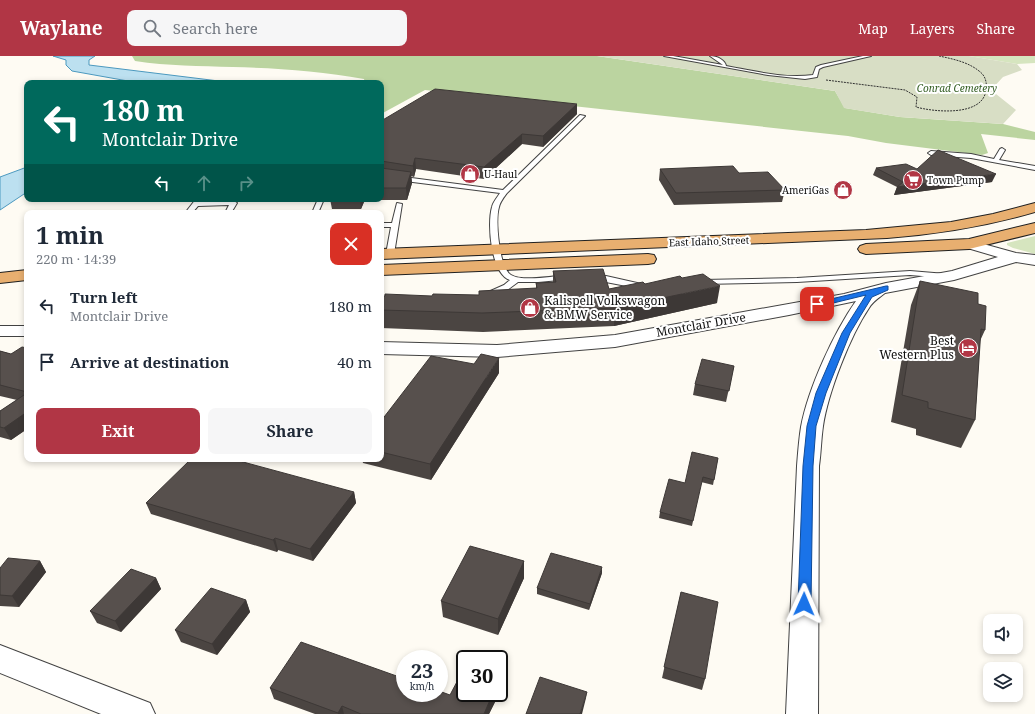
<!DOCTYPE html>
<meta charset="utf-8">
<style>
body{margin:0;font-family:"Noto Serif",serif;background:#f6f6f7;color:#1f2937;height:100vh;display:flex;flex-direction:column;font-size:15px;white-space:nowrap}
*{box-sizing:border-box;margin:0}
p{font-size:13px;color:#747a83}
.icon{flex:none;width:22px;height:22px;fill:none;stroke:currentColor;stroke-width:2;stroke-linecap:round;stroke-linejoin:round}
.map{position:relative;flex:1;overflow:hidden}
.sheet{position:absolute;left:24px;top:154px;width:360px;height:252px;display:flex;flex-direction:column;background:#fff;border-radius:8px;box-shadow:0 2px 6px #0003}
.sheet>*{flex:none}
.guide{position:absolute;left:24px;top:24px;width:360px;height:122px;border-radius:8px;box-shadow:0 2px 6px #0003;background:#00695c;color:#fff;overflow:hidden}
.fabs{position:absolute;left:983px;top:558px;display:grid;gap:8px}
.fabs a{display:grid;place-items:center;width:40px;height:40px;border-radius:8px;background:#fff;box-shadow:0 2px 6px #0003;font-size:20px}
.speed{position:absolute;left:396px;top:594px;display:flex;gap:8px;font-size:20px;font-weight:700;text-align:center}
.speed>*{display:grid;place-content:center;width:52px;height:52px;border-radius:50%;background:#fff;box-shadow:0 2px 6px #0003;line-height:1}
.speed small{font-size:10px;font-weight:400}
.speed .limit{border:2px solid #111;border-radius:6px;background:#fff;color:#111}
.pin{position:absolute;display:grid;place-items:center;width:34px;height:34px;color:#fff;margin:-17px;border-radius:8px;box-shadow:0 2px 6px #0006}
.me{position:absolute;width:44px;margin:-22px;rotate:1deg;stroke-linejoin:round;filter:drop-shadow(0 0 3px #0008)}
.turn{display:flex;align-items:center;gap:14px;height:84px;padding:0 12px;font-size:18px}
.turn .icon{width:52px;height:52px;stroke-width:2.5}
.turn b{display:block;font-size:28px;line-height:34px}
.lanes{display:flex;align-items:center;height:38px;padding:0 12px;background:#0003;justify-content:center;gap:20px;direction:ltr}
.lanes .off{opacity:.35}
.round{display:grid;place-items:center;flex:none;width:42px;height:42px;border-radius:8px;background:#f6f6f7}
.head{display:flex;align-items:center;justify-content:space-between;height:68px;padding:0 12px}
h1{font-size:24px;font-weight:700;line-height:30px}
.primary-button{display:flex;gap:8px;margin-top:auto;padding:8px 12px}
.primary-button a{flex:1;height:46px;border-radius:8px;background:#b13645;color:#fff;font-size:16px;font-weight:700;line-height:46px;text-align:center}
.primary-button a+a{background:#f6f6f7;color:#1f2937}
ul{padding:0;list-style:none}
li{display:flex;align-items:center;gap:12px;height:56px;padding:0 12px}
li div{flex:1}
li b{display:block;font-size:15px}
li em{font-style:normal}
header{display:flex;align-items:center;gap:24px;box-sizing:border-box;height:56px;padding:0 20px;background:#b13645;color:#fff}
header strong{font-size:19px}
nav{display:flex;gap:22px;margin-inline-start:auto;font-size:14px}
.search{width:280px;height:36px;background:#f6f6f7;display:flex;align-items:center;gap:10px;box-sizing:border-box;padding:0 14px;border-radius:8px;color:#747a83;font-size:15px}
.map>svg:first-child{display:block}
</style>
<header>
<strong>Waylane</strong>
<div class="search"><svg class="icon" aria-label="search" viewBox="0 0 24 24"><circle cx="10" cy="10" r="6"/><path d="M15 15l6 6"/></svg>Search here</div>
<nav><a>Map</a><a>Layers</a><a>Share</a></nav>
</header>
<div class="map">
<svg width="1035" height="658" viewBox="0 0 1035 658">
<rect width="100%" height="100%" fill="#fefbf3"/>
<g fill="#d6e5bf">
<polygon points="969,0 1035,0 1035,7 1017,8"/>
<polygon points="1035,180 1035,198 1013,192 1007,189 1007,187"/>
</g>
<path fill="#bbd4a0" d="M132 0H597L835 35 845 52 900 61 1003 68 1035 76V84L981 78 988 97 982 99 886 87 848 80 425 34 381 58V27H365L364 23C321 15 277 12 233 11 200 10 168 10 135 5Z"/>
<polygon fill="#d8dec5" points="597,0 969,0 1017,8 1022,14 1003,21 991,34 1016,54 1003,68 900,61 844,52 835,35"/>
<g fill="#bce0f0" stroke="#4b99bf">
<polygon points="53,0 95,0 89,4 89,9 235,27 153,27 128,25 72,15 66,9 66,4"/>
<polygon points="27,111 27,136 0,154 0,121"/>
</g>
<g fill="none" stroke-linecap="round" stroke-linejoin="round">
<defs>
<g id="service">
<path d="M664 0H673L723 9 710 0C717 0 725 4 726 10 754 15 785 23 813 19L816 11 821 9 863 0H871L823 11 819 13 817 21 805 23 768 19Z"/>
<path d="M580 59 585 60 507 137C504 141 500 146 499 151 495 164 499 212 511 219 523 226 554 220 567 219H570V223L538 226H518C510 232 497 243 486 241L485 239 486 237 504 229 510 224C491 218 487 168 492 151 493 146 497 142 500 137L381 122V118L503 134Z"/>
<polygon points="1002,92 1005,94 999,104 1035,110 1035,114 971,102 931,99 928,97 931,95 971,98 994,103 1000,93"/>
<polygon points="196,143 203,143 201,146 234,145 237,147 231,157 225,157 229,149 198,150 192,157 185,157"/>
<polygon points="318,143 324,143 318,157 312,157"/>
<polygon points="397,147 402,148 394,198 390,200 386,198 391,171 381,171 381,167 392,167"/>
<polygon points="910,215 946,218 950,220 946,222 910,219 797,226 703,228 699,226 703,224 797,222"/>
<polygon points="590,219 606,220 646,229 647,231 643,233 637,232 590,223"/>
</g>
<g id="minor">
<path d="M969 184 1016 197 1035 199V209L1016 206 954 224 885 237C879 242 873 245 869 252 850 280 828 337 823 370 821 383 821 397 819 410L818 658H786L797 410C798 397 799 383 801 371 808 333 834 276 856 245L789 259 615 291 497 301 381 298V286L497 289 615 279 844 238 886 227 952 215 998 201 964 191 962 188 964 185Z"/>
<rect x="0" y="270" width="27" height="10"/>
<polygon points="0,589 150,647 155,658 101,658 0,617"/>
</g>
<g id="trunk">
<path d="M1035 147V156C987 170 938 178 887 182L381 203V193L866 174 951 166 993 158Z"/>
<polygon points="1035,167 1035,177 969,193 866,198 860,196 858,193 860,190 866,188 969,183"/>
<polygon points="648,198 654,199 656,203 654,207 648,208 381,219 381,209"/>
<polygon points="27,214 27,224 0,227 0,217"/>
</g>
</defs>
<use href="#service" stroke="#424242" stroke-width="2"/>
<use href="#minor" stroke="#424242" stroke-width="2"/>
<use href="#trunk" stroke="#202020" stroke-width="2"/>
<path stroke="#313131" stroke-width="1" stroke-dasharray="2 1" stroke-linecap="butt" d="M826 24 905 34 917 41 916 51C934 56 983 61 986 34 987 27 986 20 979 15 968 6 953 3 939 0"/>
<use href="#service" fill="#fff" fill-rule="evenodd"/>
<use href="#minor" fill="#fff" fill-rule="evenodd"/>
<use href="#trunk" fill="#e8af70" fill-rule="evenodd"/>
</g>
<g fill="#4b4542">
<polygon points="577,48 577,58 543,91 522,88 484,123 416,113 414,121 411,120 412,127 407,144 365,144 361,153 332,153 330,143 381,143 381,65"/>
<polygon points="876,112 917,113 992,126 894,139 897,131 873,119"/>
<polygon points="660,113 739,117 785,134 782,146 674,149 659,124"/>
<polygon points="553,215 609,233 645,228 717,247 614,270 483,276 381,272 381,240 432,240 479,239 536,232 536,227 553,226"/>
<polygon points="920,225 978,248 985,274 980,285 975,364 961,392 916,379 916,373 891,366 911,249"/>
<polygon points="27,292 27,373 11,384 0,381 0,355 17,344 0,340 0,295 11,298"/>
<polygon points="734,310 726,346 693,339 695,328"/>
<polygon points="499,317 431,424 363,407 362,403 381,403 381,365"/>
<polygon points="718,402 713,429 701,426 692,470 659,462 660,456 685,427"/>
<polygon points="354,436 356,447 313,505 278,494 277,496 151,458 146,447"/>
<polygon points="40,505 46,516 19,551 0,550 0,512"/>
<polygon points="524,505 524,522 498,579 443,561 441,545"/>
<polygon points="602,517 589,554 537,538 537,532"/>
<polygon points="156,522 161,533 121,576 97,567 90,555"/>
<polygon points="681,536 705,623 702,634 662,622"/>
<polygon points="246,544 250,556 217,599 181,586 175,574"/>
<polygon points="270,632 450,639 465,637 494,637 495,646 489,658 315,658 274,643"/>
</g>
<g fill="#3d3836">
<polygon points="577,48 577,58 543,91 543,80"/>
<polygon points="522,78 522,88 484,123 484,111"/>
<polygon points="415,102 416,113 414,121 413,110"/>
<polygon points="411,116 412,127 407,144 406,132"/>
<polygon points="996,118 992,126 894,139 897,131"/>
<polygon points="360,143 365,143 361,153"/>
<polygon points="720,230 717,247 614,270 615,252"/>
<polygon points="499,302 499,317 431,424 430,408"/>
<polygon points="27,356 27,373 11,384 4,372"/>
<polygon points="354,436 356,447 313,505 310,493"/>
<polygon points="275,482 278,494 277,496 273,484"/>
<polygon points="40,505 46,516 19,551 12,540"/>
<polygon points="524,505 524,522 498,579 498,563"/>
<polygon points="602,511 602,517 589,554 590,548"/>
<polygon points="156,522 161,533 121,576 115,565"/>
<polygon points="246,544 250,556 217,599 212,588"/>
<polygon points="587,636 586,642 582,658 580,658"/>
<polygon points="493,637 494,637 495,646 489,658 484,658"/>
<polygon points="342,650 344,658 338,658 338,657"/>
</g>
<g fill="#57504d" stroke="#3d3836">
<polygon points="435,33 577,48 543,80 522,78 484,111 415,102 413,110 381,105 381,65"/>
<polygon points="938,94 996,118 897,131 903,126 876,112 906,108 917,113"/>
<polygon points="733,110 739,117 768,116 785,134 676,137 660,113"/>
<polygon points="381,112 411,116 406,132 381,132"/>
<polygon points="603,213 609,233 643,226 645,228 680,220 682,222 703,218 720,230 615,252 482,257 381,254 381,240 385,240 385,238 432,240 433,238 479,239 479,235 537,232 536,227 556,226 553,215"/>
<polygon points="920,225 978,237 978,248 986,250 985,274 981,273 975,364 928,352 928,346 902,339"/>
<polygon points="22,291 27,292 27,336 0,329 0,295 11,298"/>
<polygon points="481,298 499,302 430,408 381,396 381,365 431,300 474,308"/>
<polygon points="702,303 734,310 729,335 695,328"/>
<polygon points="27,337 27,356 4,372 0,371 0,355"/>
<polygon points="692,396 718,402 714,424 703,421 693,465 660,456 669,423 685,427"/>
<polygon points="191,403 232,403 354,436 310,493 275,482 273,484 146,447"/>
<polygon points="470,490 524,505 498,563 441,545"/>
<polygon points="551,497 602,511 590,548 537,532"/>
<polygon points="8,502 40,505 12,540 0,539 0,512"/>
<polygon points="131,513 156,522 115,565 90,555"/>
<polygon points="211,532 246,544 212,588 175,574"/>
<polygon points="681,536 718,546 705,623 664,611"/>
<polygon points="301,586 405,623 405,637 439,637 439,635 450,639 459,622 465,624 465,637 493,637 484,658 361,658 342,650 338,657 270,632"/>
<polygon points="540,621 587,636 580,658 526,658"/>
</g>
<polygon fill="#1a73e8" stroke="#114b97" points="886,230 888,230 888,234 872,241 850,277 826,337 816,370 813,410 811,548 809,551 804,553 800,551 798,548 803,410 807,370 816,337 842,277 866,239 817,251 813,248 814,247"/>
<defs>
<symbol id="shop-disc" viewBox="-11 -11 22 22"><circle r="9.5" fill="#b13645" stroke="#fff"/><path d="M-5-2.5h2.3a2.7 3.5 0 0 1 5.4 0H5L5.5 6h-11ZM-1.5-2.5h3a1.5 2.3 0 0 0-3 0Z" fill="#fff"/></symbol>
<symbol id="supermarket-disc" viewBox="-11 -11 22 22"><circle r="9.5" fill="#b13645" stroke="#fff"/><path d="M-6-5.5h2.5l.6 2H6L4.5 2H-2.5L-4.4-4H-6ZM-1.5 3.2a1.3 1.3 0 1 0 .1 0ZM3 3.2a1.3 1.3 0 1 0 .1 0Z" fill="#fff"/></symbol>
<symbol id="hotel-disc" viewBox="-11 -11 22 22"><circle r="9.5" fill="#b13645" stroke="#fff"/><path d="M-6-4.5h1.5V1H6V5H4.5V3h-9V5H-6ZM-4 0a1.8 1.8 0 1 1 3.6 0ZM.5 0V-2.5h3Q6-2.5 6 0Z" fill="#fff"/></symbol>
</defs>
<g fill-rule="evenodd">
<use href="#shop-disc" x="459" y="107" width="22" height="22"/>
<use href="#supermarket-disc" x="902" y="113" width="22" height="22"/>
<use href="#shop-disc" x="832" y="123" width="22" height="22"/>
<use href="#shop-disc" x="519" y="241" width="22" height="22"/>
<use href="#hotel-disc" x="957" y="281" width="22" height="22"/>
</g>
<g text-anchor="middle" stroke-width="4" stroke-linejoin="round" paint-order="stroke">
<g font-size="10" font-style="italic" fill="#366026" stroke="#fff">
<text x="957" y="36">Conrad Cemetery</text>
</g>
<g font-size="10" fill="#0f0f0f" stroke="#fff" text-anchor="start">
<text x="484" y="122">U-Haul</text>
<text x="927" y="128">Town Pump</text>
<text x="829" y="138" text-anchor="end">AmeriGas</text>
</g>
<g font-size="10" fill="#0f0f0f" stroke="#fff">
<text transform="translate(709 185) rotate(-2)" y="4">East Idaho Street</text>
</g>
<g font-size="12" fill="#0f0f0f" stroke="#fff" text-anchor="start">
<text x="544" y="249">Kalispell Volkswagon<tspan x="544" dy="14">&amp; BMW Service</tspan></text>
<text x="954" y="289" text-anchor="end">Best<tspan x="954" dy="14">Western Plus</tspan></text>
</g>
<g font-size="12" fill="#0f0f0f" stroke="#fff">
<text transform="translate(701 269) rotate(-10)" y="4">Montclair Drive</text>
</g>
</g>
</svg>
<div class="fabs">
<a><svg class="icon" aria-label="sound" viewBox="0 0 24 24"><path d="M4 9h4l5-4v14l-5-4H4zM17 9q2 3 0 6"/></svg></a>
<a><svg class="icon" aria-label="layers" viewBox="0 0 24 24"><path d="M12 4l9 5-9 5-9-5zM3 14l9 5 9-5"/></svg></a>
</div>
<div class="speed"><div>23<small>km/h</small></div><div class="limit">30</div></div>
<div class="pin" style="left:817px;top:248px;background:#d93025"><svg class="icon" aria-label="arrive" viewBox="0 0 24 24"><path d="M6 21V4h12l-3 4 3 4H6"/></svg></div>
<svg class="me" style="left:804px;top:548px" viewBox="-20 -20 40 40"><path d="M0-17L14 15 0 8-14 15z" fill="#1a73e8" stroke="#fff" stroke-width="4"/></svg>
<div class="guide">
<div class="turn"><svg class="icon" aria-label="left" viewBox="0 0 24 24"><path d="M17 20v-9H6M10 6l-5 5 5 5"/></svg><div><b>180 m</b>Montclair Drive</div></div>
<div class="lanes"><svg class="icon" aria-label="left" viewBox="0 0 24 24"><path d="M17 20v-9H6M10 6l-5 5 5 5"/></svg><svg class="icon off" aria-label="ahead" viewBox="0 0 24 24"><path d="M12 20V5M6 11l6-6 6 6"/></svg><svg class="icon off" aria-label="right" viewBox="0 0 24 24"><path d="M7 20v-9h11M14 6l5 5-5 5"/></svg></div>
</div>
<section class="sheet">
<div class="head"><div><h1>1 min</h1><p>220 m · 14:39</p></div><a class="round" style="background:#d93025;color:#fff"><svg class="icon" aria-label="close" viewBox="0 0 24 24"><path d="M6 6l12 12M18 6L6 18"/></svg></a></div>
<ul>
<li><svg class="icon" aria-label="left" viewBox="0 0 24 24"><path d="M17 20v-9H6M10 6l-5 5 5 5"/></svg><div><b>Turn left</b><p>Montclair Drive</p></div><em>180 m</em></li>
<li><svg class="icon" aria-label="arrive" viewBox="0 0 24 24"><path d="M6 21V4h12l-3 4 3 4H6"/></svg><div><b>Arrive at destination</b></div><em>40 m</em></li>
</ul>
<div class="primary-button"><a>Exit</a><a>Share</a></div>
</section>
</div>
